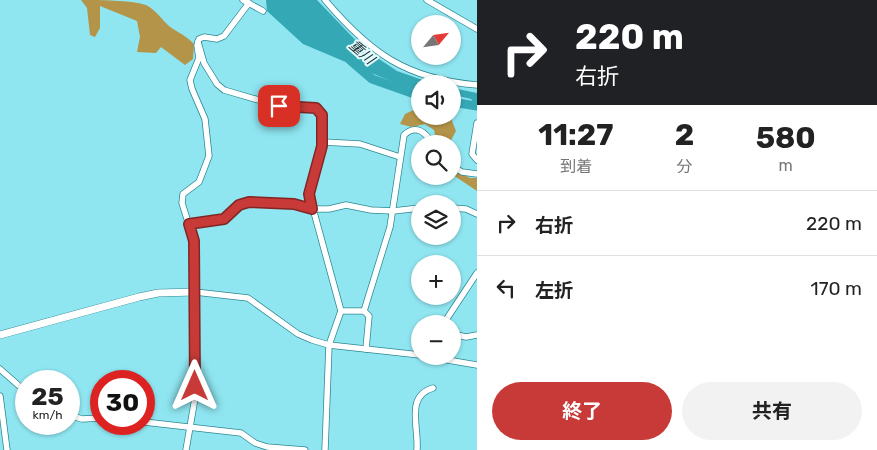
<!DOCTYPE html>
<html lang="ja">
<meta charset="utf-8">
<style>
body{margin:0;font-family:Rubik,"Noto Sans JP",sans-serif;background:#f2f2f2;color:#222;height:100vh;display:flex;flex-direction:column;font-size:19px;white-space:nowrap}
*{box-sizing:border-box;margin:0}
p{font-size:16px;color:#767676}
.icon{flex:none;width:28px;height:28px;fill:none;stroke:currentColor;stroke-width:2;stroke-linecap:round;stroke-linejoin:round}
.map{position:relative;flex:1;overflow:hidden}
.sheet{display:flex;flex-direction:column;background:#fff;width:400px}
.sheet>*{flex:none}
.banner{background:#202124;color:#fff;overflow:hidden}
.needle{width:32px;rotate:61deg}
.fabs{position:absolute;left:411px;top:15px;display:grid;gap:10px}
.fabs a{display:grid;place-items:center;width:50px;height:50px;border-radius:50%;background:#fff;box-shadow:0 1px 4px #0004;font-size:25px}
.speed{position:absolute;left:15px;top:370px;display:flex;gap:10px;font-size:25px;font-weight:700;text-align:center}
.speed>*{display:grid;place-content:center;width:65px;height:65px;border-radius:50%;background:#fff;box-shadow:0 1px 4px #0004;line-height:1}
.speed small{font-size:12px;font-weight:400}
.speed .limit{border:8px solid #d22;background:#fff;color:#111}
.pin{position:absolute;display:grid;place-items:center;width:42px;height:42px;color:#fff;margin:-21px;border-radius:10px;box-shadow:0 2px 8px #0006}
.me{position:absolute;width:55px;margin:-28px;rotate:0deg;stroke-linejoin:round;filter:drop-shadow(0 0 4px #0008)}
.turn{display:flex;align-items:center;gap:18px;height:105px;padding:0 15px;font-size:22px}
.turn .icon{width:65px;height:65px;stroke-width:2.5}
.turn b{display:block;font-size:35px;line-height:42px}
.eta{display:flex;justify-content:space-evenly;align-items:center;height:85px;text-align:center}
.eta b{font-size:30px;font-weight:700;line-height:35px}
.action{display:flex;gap:10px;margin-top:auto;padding:10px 15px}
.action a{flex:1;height:58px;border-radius:30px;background:#c83a37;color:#fff;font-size:20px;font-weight:700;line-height:58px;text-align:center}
.action a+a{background:#f2f2f2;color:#222}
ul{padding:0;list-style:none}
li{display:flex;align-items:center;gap:15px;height:65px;padding:0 15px;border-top:1px solid #e0e0e0}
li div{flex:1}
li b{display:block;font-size:19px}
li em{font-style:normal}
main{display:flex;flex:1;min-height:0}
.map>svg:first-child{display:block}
</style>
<main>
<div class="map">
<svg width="477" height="450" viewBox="0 0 477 450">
<rect width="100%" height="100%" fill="#8fe6f1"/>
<g fill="#b49448">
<path d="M81 0C101 0 129 0 146 5 156 10 161 19 169 26 178 33 186 35 194 44L193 59 185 65 161 47 156 53 137 52 140 37 137 21 100 6V28L95 37 90 35 87 8Z"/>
<polygon points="420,107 420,116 450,116 456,131 449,144 437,144 434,130 425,124 412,127 400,124 405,114"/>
<polygon points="452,169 470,178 477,178 477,191 453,175"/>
</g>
<g fill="#34a8b5">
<polygon points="266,0 317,0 364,49 397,71 434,84 420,84 420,91 400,85 303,44 267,11"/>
<polygon points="453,88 477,93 477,106 471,99 453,95"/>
</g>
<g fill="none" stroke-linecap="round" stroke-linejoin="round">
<g stroke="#34a8b5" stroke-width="9">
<polyline points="350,60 372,79 420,96"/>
<polyline points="452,102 477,106"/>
</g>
<defs>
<g id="minor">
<polyline points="243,0 263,11"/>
<path d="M325 0C370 53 406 79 477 85"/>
<polyline points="427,0 477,29"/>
<polyline points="198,42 204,63 217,84 224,90 279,106 316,108 322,115 322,146 309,194 341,311 329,345 325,450"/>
<polyline points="477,123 472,154 477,160"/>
<polyline points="323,142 360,144 400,157"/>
<polyline points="452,166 462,172 477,174"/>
<polyline points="452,208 466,209 477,214"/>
<polyline points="189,224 223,219 239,205 249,202 294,204 312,209 329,209 346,205 371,210 393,211 420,208"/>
<polyline points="195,292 248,298 298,334 312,340 329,345 420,355"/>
<polyline points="341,311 364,311 369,316 366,349"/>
<path d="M364 311 390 227 404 135C416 124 426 132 432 144"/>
<polyline points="447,324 446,320 477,273"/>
<polyline points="452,334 466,337 477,335"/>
<polyline points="424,356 477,365"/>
<polyline points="0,369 26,392"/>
<polyline points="0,396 7,450"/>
<polyline points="69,415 82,419 101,418"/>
<polyline points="144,422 241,433 255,443 267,447 305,450"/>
<polyline points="186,450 195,398 195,292 194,241 182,203 183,194 199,182 209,156 205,119 192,89 190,80 199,58 197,45 199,39 204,37 217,39 224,36 249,3"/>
<path d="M417 450C419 427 405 396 433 388"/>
</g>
<polyline id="tertiary" points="0,335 139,297 158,293 195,292"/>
</defs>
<use href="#minor" stroke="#2c8892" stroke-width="7"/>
<use href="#tertiary" stroke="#2c8892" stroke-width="8"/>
<use href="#minor" stroke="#fff" stroke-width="5.5"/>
<use href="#tertiary" stroke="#fff" stroke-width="7"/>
</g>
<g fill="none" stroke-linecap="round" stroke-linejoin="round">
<defs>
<polyline id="route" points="195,386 194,241 189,224 224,219 239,205 249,202 294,204 312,209 309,194 322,146 322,115 316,108 279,106"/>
</defs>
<use href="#route" stroke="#822624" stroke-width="12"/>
<use href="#route" stroke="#c83a37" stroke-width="9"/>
</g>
<g text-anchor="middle" stroke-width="4" stroke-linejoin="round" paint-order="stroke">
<g font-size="14" font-style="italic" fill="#192d30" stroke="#e3fbfe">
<text transform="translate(362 52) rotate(41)" y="5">重川</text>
</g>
</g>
</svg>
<div class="fabs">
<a><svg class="needle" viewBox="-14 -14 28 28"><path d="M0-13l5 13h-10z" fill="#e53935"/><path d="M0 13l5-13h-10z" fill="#767676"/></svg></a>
<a><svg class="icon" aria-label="sound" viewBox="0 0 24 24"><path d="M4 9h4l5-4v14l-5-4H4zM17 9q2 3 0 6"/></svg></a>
<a><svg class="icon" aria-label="search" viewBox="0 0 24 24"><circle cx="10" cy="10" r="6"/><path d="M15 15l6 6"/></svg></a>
<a><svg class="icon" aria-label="layers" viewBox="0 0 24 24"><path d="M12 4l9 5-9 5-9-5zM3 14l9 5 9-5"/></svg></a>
<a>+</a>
<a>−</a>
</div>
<div class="speed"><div>25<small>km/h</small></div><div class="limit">30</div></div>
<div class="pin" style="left:279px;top:106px;background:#d93025"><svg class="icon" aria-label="arrive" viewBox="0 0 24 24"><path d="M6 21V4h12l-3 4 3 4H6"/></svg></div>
<svg class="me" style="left:195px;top:386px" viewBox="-20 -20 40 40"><path d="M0-17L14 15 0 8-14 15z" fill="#c83a37" stroke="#fff" stroke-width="4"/></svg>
</div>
<section class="sheet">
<div class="banner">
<div class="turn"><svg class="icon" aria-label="right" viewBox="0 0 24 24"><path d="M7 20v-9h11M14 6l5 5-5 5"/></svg><div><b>220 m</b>右折</div></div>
</div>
<div class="eta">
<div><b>11:27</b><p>到着</p></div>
<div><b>2</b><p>分</p></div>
<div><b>580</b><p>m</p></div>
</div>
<ul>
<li><svg class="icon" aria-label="right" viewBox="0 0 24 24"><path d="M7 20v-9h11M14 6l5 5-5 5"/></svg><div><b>右折</b></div><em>220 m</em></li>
<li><svg class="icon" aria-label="left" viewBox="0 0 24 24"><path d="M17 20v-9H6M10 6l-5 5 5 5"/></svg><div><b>左折</b></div><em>170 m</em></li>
</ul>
<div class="action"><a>終了</a><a>共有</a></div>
</section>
</main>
